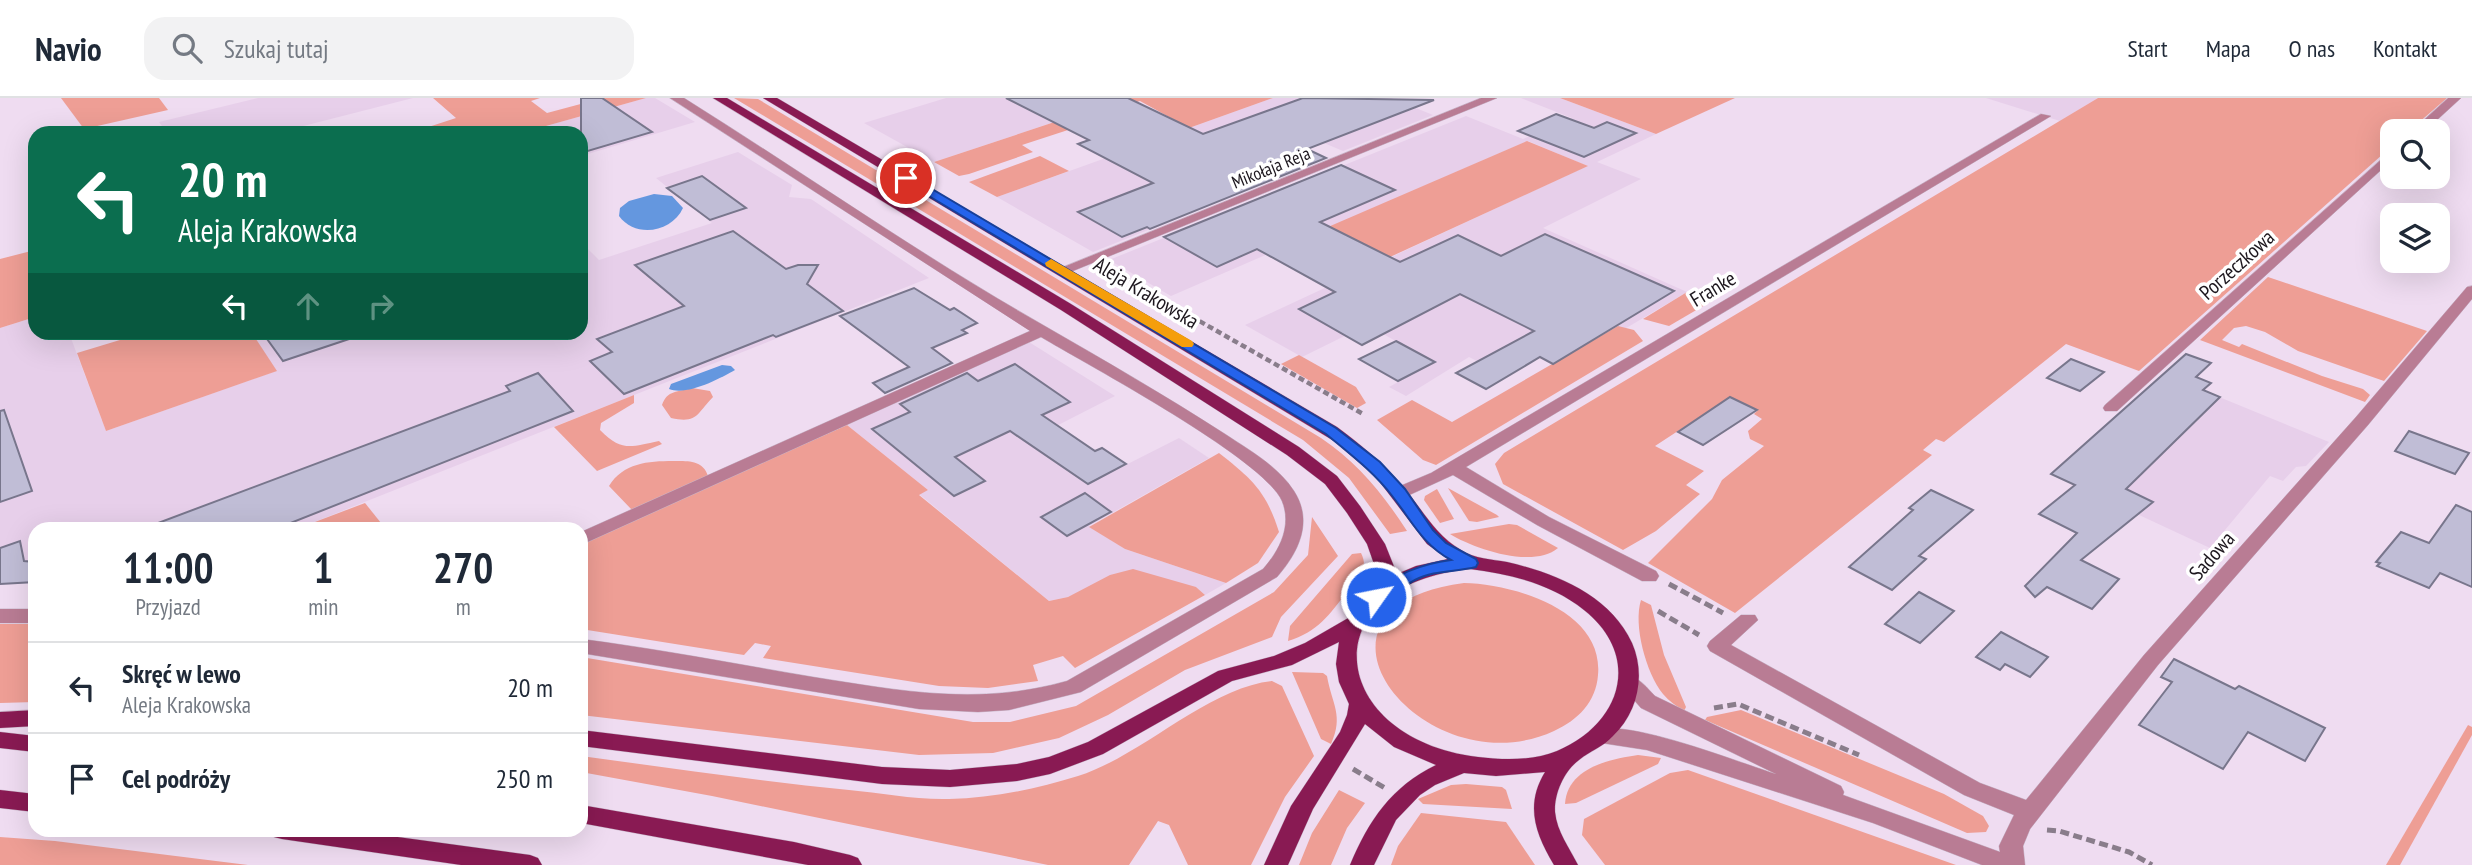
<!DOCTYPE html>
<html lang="pl">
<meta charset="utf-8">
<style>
body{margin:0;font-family:"PT Sans Narrow",sans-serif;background:#f2f2f3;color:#1f2937;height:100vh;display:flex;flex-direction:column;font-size:26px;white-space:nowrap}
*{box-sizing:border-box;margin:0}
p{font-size:23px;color:#747a83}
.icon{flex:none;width:38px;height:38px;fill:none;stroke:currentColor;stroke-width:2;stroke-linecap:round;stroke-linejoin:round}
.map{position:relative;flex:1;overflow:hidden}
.sheet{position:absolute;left:28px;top:424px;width:560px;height:315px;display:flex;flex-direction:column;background:#fff;border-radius:21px;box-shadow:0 7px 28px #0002}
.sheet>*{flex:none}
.top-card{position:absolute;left:28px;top:28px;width:560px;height:214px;border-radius:21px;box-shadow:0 7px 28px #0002;background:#0b6e4f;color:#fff;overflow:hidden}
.buttons{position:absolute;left:2380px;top:21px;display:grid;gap:14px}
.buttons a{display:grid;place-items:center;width:70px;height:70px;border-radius:14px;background:#fff;box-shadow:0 7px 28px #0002;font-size:35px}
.pin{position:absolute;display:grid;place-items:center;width:60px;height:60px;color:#fff;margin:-30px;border:4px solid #fff;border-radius:50%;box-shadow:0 2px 7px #0007}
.me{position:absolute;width:77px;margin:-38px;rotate:57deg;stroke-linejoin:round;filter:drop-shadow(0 0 5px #0008)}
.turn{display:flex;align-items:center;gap:24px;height:147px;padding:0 35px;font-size:32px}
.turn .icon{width:91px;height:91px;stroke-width:2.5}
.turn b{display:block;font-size:49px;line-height:60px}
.lanes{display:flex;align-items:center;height:66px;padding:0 35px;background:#0003;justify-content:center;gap:35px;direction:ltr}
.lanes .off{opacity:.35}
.eta{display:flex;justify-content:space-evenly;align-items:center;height:119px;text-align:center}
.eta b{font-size:42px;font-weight:600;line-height:49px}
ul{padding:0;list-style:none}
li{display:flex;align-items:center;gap:21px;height:91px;padding:0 35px;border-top:2px solid #e0e1e3}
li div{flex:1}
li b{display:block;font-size:26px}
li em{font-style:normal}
header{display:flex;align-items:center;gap:42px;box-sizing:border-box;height:98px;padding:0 35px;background:#fff;border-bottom:2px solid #e0e1e3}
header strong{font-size:33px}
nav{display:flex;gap:38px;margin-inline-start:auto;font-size:24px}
.search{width:490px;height:63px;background:#f2f2f3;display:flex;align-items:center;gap:18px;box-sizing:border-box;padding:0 24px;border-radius:21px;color:#747a83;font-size:26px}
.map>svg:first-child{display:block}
</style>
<header>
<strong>Navio</strong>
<div class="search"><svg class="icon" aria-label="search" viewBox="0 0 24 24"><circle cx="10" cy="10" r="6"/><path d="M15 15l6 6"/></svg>Szukaj tutaj</div>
<nav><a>Start</a><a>Mapa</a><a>O nas</a><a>Kontakt</a></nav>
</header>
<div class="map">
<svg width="2472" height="767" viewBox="0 0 2472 767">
<rect width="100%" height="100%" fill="#efdcf1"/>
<g fill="#e7cfea">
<polygon points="258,0 413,0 276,35 167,35 159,24"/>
<polygon points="646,0 655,0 695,24 581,58 581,35 521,35"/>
<polygon points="946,0 1127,0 934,64 864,25"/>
<polygon points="1273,0 1391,0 1433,17 1343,53 1324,45 1308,51 1277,37 1155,85 1203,110 1093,154 997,99"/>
<polygon points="1521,0 1560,0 1656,36 1597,64 1641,81 1543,130 1687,194 1628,229 1553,266 1517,247 1477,263 1469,259 1406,298 1389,289 1427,268 1428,261 1367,227 1302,259 1245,227 1587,68 1528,43 1171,198 1109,162 1466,18 1523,41 1572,20"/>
<polygon points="1986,0 2098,0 2060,23"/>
<polygon points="738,54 792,87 789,99 811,101 929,180 299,430 35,430 35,484 0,486 0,230 35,219 35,234 69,235 106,333 276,273 252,235 581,234 581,144 599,162 712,125 656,80"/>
<polygon points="1029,244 1115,298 1025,344 1044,356 1085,368 1102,379 1179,340 1209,360 1089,428 1125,451 1226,485 1205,497 1196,489 1085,492 1068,499 1049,503 919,396 928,392 847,327"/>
<polygon points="2163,276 2329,344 2306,368 2296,369 2283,383 2270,378 2210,450 2051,376"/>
</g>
<g fill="#ee9e95">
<polygon points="61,0 159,0 168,12 84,31"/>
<polygon points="433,0 540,0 531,3 547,15 603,0 646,0 521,35 410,35 456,20"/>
<path d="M734 0 758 1 1321 340C1358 365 1383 396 1407 433L1390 436 1349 380 1303 342Z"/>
<polygon points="1127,0 1273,0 1189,30 1140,3 1064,28 1068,32 1022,47 1033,54 969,76 959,78 934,64"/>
<polygon points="1560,0 1735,0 1656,36"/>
<polygon points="2098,0 2447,0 2409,33 2392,33 2392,48 2139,273 2066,246 1944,344 1936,341 1923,352 1932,357 1735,515 1648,465 1712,401 1722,382 1764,348 1750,341 1748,333 1762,321 1754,316 1758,312 1730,299 1655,348 1704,373 1686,387 1700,396 1656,433 1623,452 1503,386 1495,366 1504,355"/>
<polygon points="1527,43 1588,68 1390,159 1328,129"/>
<polygon points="1040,58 1069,73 997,99 969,84"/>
<polygon points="35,152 35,219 0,230 0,161"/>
<polygon points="2268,179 2427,233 2384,283 2298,253 2265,234 2246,228 2234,230 2222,242 2239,249 2242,246 2322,278 2363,291 2370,297 2365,304 2200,242"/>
<polygon points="1687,194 1710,204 1669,228 1643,221"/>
<polygon points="1618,228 1634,232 1643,243 1436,367 1423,362 1377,322 1412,302 1452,324"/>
<polygon points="143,235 252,235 277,273 106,333 77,255"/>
<polygon points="1299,257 1356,289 1366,305 1357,310 1281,266"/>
<path d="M692 290 710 293 713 299C697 315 698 326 671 320L662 307C667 292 678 294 692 290Z"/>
<path d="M634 297V305L601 325 600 332C622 354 630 349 659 343L662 346 597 373 554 329Z"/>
<polygon points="847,327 928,392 919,397 1049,503 1068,499 1110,477 1133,471 1196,489 1205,497 1075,570 1063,558 1033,567 1038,583 988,590 939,588 763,560 771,548 755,545 744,557 581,531 581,446"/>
<path d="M1219 355C1252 381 1266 393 1279 434L1258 465 1226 485 1125 451 1089 429Z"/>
<path d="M673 363C688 363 703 362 708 378L632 412 609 388C623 365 648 363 673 363Z"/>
<polygon points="1448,390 1497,417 1499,419 1477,424 1469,423"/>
<polygon points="1437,391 1454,421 1440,425 1424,402 1425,398"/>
<polygon points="365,405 385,430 299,430"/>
<polygon points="1312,419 1338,458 1281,519 1272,539 1185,572 1108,617 1059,640 993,655 919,657 581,617 581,559 973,624 1010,624 1076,608 1274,494 1308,457"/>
<path d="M1509 426 1517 427 1558 450C1533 471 1474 451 1450 436Z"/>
<path d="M1361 455C1370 473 1357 481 1347 494 1329 517 1318 534 1288 543L1290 528 1352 456Z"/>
<path d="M1464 485C1513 486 1604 512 1598 577 1596 604 1578 622 1554 633 1425 692 1277 510 1464 485Z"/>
<path d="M1641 502 1651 507 1664 557 1686 609 1684 613C1676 608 1669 603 1663 596 1646 575 1633 527 1641 502Z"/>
<polygon points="0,526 35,526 35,604 0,605"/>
<path d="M1292 574 1323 575 1327 578C1332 607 1344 617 1331 646L1321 641Z"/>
<path d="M1272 583 1282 588 1314 658 1285 699 1251 767H1188L1169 727 1158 723 1129 767H1048L712 698 581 674V658C670 670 759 683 849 692 881 695 916 702 949 701 993 700 1036 691 1078 678 1142 658 1207 590 1272 583Z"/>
<polygon points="1741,612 1944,696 1983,718 1989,728 1986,734 1967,735 1705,622 1707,619"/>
<polygon points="2468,627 2472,629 2472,637 2400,767 2386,767"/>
<path d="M1638 657 1661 660 1658 666 1576 705 1565 706C1567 670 1610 661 1638 657Z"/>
<polygon points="1688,672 1956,767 1605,767 1582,737 1584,721 1670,675"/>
<polygon points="1466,686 1502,689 1506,692 1512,711 1423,706 1418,701 1451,687"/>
<polygon points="1339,692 1365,705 1347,730 1331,767 1299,767 1312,735"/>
<polygon points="1421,715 1506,724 1535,767 1391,767 1398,748"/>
<polygon points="0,739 55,743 248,767 0,767"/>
</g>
<g fill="#6497df">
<path d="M654 96 672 98 683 110C672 134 636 141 619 118L620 110 629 103Z"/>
<path d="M722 267 731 268 735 272C719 281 687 298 669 291L671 286Z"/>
</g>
<g fill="#c0bdd6" stroke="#78768c" stroke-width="2">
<polygon points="581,0 602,0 652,34 581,55"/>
<polygon points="1006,0 1128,0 1203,36 1303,0 1434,2 1307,51 1326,60 1150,131 1147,129 1122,139 1078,114 1153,85 1078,46 1089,42"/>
<polygon points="1556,16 1594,30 1607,24 1636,35 1584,59 1518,33"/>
<polygon points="1341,67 1395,92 1320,124 1400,164 1458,137 1501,158 1545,136 1674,193 1553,266 1540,259 1486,291 1456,275 1534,233 1460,196 1362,247 1299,211 1335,194 1257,151 1217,169 1164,139"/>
<polygon points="702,78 746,110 710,122 667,90"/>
<polygon points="733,133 786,171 798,167 818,167 807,186 843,213 776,239 773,237 624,296 590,263 612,254 597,241 684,208 635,167"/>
<polygon points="914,190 950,212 954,210 977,225 962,232 967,235 932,250 952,265 885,295 873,285 909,269 840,218"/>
<polygon points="262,234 354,234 355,239 283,263"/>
<polygon points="1396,243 1435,264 1398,283 1359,261"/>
<polygon points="2186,256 2211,265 2196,279 2211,285 2203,292 2220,299 2126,391 2153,404 2081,462 2119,481 2092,511 2047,489 2035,499 2025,488 2077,435 2039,416 2075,387 2051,376"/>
<polygon points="2071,261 2104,274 2080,293 2047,280"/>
<polygon points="1015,266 1070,304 1042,317 1095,353 1102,350 1126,366 1088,386 1010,333 955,359 985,383 954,398 872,331 910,314 900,306 967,275 978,283"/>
<polygon points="538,275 573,313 278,430 151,430 150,428 510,293 506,288"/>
<polygon points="1730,299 1757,312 1703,347 1678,334"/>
<polygon points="4,312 32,393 0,404 0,313"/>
<polygon points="2409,333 2447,347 2469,355 2455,376 2395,353"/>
<polygon points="1931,392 1973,412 1919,458 1926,461 1892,492 1849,469 1913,412 1909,410"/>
<polygon points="1085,395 1111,414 1067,438 1041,419"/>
<polygon points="2456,407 2472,414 2472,489 2440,475 2429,490 2377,468 2380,465 2376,464 2401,434 2429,445"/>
<polygon points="20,443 24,463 35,464 35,484 0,486 0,450"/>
<polygon points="1919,494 1954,513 1920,545 1885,526"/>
<polygon points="2001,534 2048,559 2030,579 2005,566 2000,572 1976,559"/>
<polygon points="2174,561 2235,591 2239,588 2325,630 2305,663 2248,634 2223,671 2139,627 2172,584 2161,579"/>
</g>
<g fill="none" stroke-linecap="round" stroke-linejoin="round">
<defs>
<g id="minor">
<path d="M670 0H684C804 75 920 157 1043 227 1104 262 1166 298 1225 336 1249 352 1278 368 1294 393 1314 424 1298 455 1277 479L1081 594 1009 612 978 614 919 611 581 555V541C659 551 736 566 813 579 902 593 978 608 1067 583L1263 471C1280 452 1292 427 1282 403 1264 361 1088 267 1041 239L581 447V434L1030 233Z"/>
<polygon points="1481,0 1497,0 1068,175 1063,176 1056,172"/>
<polygon points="2448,0 2461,0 2425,33 2412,33"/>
<polygon points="2041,16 2051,18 1466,369 1549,419 1656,473 1659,478 1656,483 1642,483 1537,427 1453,377 1405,399 1399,401 1390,395 1393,391 1431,375"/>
<polygon points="2392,52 2392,62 2117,313 2105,313 2103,310 2105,307"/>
<path d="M2472 188V201L2368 327 2158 567 2030 731 2023 748 2025 767H1982L1873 725 1647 652 1595 644 1592 638 1595 632C1630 621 1737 664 1776 676L1641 610 1619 585 1622 580C1637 575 1645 588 1655 598L1841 688 1844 694 1843 697 2000 754 1999 748 2014 717 1964 697 1710 553 1707 548 1710 543 1741 517H1755L1758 522 1731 547 1980 685 2026 702 2144 557 2356 319 2467 189Z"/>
<rect x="0" y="511" width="35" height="14"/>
</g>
<g id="major">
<path d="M713 0H727L1071 206 1299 349 1337 378 1360 408 1385 446 1397 476 1416 468 1448 461 1427 446 1376 379 1334 343 763 0H777L1337 329C1361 347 1385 366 1404 390 1423 412 1435 437 1461 452 1475 461 1491 461 1507 464 1555 475 1610 497 1632 545 1646 577 1638 614 1613 638 1603 649 1590 653 1579 662 1564 673 1554 696 1555 714 1557 734 1569 749 1578 767H1554C1535 735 1525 707 1545 674L1496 678 1464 675 1435 687 1420 697 1396 722 1374 767H1350C1369 722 1391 689 1436 667L1394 649 1365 626 1313 711 1288 767H1264L1291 708 1340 634 1347 617 1349 606 1339 584 1336 566 1339 544 1292 567 1232 583 1103 656 1050 676 1017 683 950 689 882 686 581 648V632L882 669 950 672 1017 666 1049 659 1088 644 1218 573 1274 558 1305 545 1350 519 1369 496 1381 486 1367 446 1347 415 1325 386 1287 357 1061 212ZM1470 471C1510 476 1552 486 1584 512 1643 559 1621 626 1557 653 1533 663 1503 662 1478 659 1328 641 1308 487 1470 471Z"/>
<polygon points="35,612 35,628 0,630 0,614"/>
<polygon points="0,634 35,638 35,654 0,650"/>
<polygon points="0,692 35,696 35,714 0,710"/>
<polygon points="581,707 794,744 850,757 858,760 862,767 808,767 581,725"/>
<polygon points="270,732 346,732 530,757 538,760 542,767 461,767 282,741 274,739"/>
</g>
</defs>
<use href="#minor" stroke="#c9b8cb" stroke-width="1"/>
<use href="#major" stroke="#c9b8cb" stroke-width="1"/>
<polyline stroke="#897d8b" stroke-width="3.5" stroke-dasharray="5 2.5" stroke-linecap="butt" points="1112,173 1153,196"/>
<polyline stroke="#897d8b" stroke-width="4.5" stroke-dasharray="6 3.5" stroke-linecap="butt" points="1150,195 1363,316"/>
<g stroke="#897d8b" stroke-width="5" stroke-dasharray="9 4.5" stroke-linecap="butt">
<polyline points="1669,486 1723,515"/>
<polyline points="1658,513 1699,537"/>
<polyline points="1714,610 1738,606 1859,657"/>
<polyline points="1353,671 1385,690"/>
<polyline points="2047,732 2059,733 2129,754 2152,767"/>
</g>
<use href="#minor" fill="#b97c94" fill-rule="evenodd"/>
<use href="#major" fill="#891a53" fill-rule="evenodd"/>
</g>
<path fill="#2563eb" stroke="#184099" stroke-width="2" d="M902 78H910L1336 330 1380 364 1405 391 1433 432 1446 445 1476 461 1478 465 1476 469C1456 474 1434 472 1415 482 1401 489 1386 507 1370 503L1368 499 1370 494C1397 477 1419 466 1451 462 1422 446 1412 423 1393 399 1374 374 1350 356 1326 336L902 82Z"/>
<polygon fill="#f59e0b" points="1051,161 1192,243 1194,246 1192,249 1182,249 1046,168 1045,165"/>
<g text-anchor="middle" stroke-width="7" stroke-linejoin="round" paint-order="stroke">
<g font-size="18" fill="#1c161d" stroke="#fff">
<text transform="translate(1271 70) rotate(-22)" y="6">Mikołaja Reja</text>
</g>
<g font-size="21" fill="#1c161d" stroke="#fff">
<text transform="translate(2237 167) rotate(-42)" y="7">Porzeczkowa</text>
<text transform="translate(1713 191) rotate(-31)" y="7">Franke</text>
<text transform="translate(1146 195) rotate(31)" y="7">Aleja Krakowska</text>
<text transform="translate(2212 458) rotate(-49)" y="7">Sadowa</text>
</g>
</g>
</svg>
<div class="buttons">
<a><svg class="icon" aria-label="search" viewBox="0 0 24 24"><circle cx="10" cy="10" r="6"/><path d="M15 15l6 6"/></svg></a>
<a><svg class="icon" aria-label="layers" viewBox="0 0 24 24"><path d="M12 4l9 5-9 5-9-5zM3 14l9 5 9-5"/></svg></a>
</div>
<div class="pin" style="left:906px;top:80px;background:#d93025"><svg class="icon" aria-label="arrive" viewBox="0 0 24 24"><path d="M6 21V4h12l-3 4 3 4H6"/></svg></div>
<svg class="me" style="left:1376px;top:499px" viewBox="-20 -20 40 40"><circle r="17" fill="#2563eb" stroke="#fff" stroke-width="3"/><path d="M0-11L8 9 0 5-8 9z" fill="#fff"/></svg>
<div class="top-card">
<div class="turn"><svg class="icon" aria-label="left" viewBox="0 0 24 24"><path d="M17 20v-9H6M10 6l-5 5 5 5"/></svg><div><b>20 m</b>Aleja Krakowska</div></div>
<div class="lanes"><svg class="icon" aria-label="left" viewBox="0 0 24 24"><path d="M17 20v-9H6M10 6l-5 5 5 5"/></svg><svg class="icon off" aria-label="ahead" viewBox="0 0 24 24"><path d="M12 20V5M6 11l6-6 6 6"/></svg><svg class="icon off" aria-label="right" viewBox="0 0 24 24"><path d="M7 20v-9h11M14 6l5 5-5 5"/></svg></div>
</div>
<section class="sheet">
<div class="eta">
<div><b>11:00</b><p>Przyjazd</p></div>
<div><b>1</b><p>min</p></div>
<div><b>270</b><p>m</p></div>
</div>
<ul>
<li><svg class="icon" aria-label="left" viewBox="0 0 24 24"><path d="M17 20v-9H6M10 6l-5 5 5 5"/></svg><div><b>Skręć w lewo</b><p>Aleja Krakowska</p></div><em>20 m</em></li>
<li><svg class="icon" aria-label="arrive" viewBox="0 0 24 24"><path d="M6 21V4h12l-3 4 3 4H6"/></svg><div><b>Cel podróży</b></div><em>250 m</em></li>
</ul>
</section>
</div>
